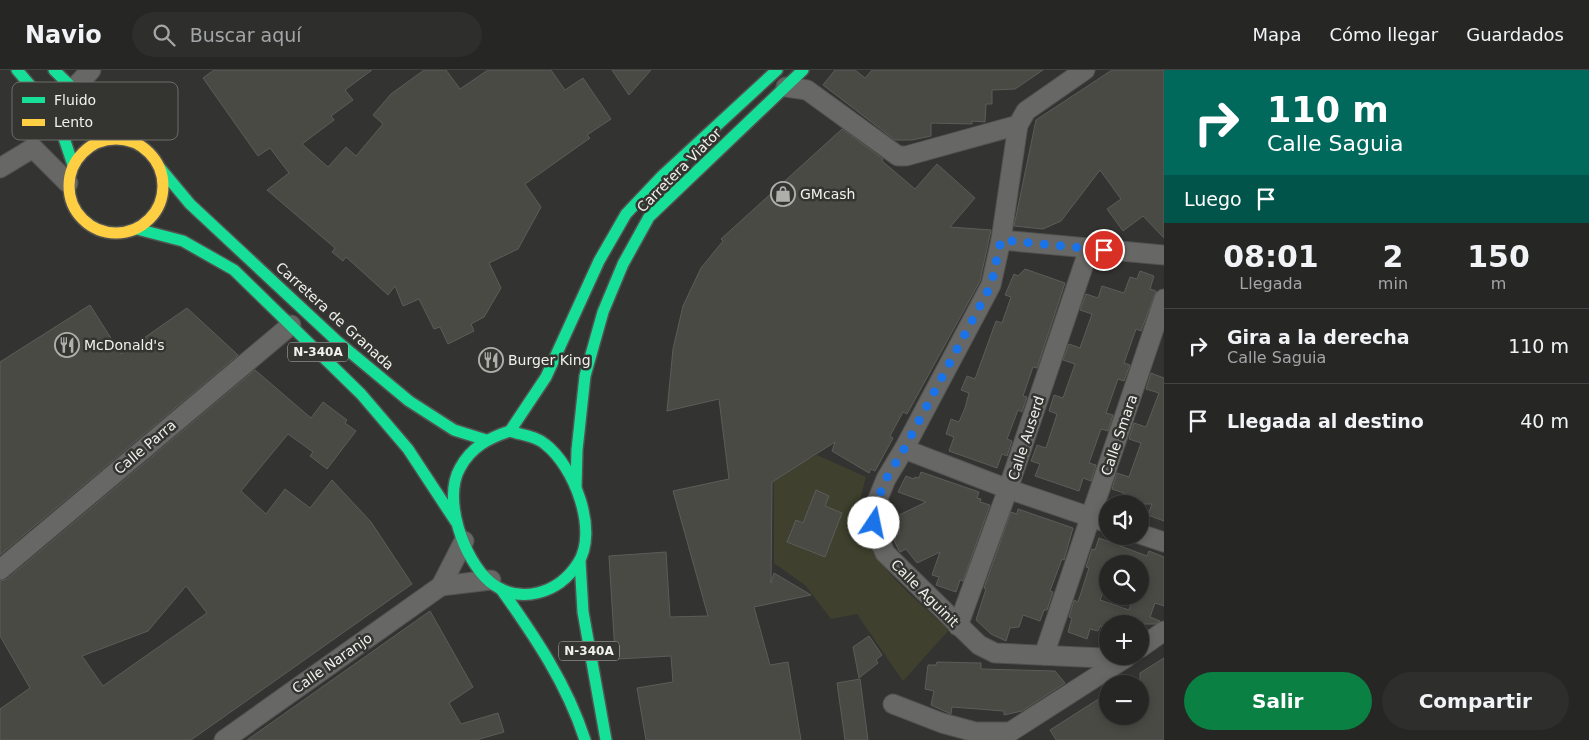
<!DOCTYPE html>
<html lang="es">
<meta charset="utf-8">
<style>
body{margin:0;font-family:"DejaVu Sans",sans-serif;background:#2e2e2d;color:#f1f3f6;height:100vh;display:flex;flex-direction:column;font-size:19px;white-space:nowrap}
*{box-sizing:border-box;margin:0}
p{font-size:16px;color:#a4a5a7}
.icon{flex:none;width:28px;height:28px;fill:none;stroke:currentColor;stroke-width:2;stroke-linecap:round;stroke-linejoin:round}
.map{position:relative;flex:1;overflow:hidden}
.details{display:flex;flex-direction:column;background:#262625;width:425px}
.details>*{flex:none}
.top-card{background:#00695c;color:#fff;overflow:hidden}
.buttons{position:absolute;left:1099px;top:425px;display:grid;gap:10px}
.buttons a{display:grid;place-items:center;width:50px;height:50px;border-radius:50%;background:#262625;box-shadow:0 2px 8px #0003,0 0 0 1px #424342;font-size:25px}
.pin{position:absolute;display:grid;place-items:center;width:42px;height:42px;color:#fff;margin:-21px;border:2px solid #fff;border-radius:50%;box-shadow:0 1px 5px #0007}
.me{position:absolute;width:55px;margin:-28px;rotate:11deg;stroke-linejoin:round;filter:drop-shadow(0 0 4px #0008)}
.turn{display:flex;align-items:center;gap:18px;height:105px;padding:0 20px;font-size:22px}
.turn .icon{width:65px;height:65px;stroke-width:2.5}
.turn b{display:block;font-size:35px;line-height:42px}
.then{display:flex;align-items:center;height:48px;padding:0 20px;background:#0003;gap:10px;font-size:19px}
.eta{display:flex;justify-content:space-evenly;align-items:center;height:85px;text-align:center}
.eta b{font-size:30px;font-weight:800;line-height:35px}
.primary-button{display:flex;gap:10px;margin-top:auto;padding:10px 20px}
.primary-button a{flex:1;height:58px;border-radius:30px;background:#0b8043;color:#fff;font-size:20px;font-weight:800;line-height:58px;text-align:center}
.primary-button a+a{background:#2e2e2d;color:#f1f3f6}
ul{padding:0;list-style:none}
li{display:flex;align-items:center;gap:15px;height:75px;padding:0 20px;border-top:1px solid #424342}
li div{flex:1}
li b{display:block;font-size:19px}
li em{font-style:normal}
header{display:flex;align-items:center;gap:30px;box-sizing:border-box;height:70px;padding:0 25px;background:#262625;border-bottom:1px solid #424342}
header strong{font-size:24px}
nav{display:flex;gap:28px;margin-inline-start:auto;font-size:18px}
.search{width:350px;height:45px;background:#2e2e2d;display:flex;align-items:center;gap:12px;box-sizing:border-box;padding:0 18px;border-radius:28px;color:#a4a5a7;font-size:19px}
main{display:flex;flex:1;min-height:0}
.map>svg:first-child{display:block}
</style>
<header>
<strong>Navio</strong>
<div class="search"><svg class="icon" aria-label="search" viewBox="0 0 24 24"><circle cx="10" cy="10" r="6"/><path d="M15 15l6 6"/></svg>Buscar aquí</div>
<nav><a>Mapa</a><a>Cómo llegar</a><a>Guardados</a></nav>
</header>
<main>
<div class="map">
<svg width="1164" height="670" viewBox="0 0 1164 670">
<rect width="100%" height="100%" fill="#333331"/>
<path fill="#3f412e" d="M817 385 866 407C863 419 858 433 860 445 869 495 914 527 949 560L903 611 857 544 831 549 805 515 774 493V408Z"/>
<g fill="#494a43" stroke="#5c5c5a" fill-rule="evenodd">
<polygon points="214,0 372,0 345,20 353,30 331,46 334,50 302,74 328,97 346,77 356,86 383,54 373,45 391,24 424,0 446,0 460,19 488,0 551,0 565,20 583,8 611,49 587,65 590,68 525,114 541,137 518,179 489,193 501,218 484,247 471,254 474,261 448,274 440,257 434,259 419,229 403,236 395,216 388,225 346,187 343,191 332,182 335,178 267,120 289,103 270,78 258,86 203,8"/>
<polygon points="612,0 651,0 629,25"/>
<polygon points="835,0 855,0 865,8 872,0 1043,0 1015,19 992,20 992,34 986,34 985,52 972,51 972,54 931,53 931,66 912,70 895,70 823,15"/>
<polygon points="1112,0 1164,0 1164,168 1143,146 1123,161 1107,139 1121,129 1100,100 1061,151 1043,159 1014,156 1036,50"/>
<polygon points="842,59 883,89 882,91 915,119 937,94 975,128 950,157 991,160 980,211 907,344 903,342 890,366 893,368 875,401 871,399 869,403 832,381 835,372 772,412 771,513 774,503 811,525 754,537 770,595 788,592 801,670 646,670 637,618 673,612 671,586 618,589 615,583 609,486 666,482 670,547 708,546 673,421 729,409 719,329 667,341 673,279 683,236 701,198 723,171 721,169"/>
<polygon points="1025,199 1065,213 1037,298 1033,297 1023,326 1027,327 1022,342 1018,340 1007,369 1012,371 1007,386 1002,384 997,398 949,381 954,367 946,364 951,349 959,352 965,338 969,323 961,320 967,306 975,309 996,251 1002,253 1011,227 1005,225 1014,204 1018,206"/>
<polygon points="1140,201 1154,206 1150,219 1156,221 1141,261 1136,259 1124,293 1130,295 1124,311 1118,309 1106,343 1113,345 1108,361 1101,359 1089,393 1096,395 1091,411 1083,408 1079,421 1035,406 1040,394 1031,391 1037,375 1046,378 1057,344 1049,341 1054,325 1063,328 1075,294 1063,290 1069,274 1080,278 1092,244 1080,240 1086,224 1098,228 1102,216 1124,223 1130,207 1137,209"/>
<polygon points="90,235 121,284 187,238 238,285 0,485 0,292"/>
<path d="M255 300 311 348 323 332 347 350 345 353 356 361 327 399 310 386 313 382 288 364 241 421 266 444 285 419 310 438 332 410 371 452 412 514 191 670H0V639L30 618 0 566V511L7 509ZM186 516 207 543 103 616 82 586 148 561Z"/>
<polygon points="1151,303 1164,308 1164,451 1148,445 1152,434 1120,434 1124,423 1112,419 1117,403 1129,407 1141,373 1129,369 1134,353 1146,357 1159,323 1146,319"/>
<polygon points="921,402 979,422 977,428 981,429 980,432 990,435 963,511 960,510 956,522 936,515 939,507 932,505 940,482 917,493 906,479 900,482 892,467 900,463 895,447 926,432 898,422 906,406 914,409 915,407 919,408"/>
<polygon points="816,420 829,426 825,436 842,443 825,487 787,472 796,450 803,453"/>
<polygon points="1018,439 1073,458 1064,490 1062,489 1050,521 1053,522 1047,540 1044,540 1040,551 1023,545 1019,557 1010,558 1006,571 991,564 976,550 986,519 984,518 1011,442 1017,444"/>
<path d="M1099 468 1147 486 1149 481 1164 487V536L1155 533 1150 547 1160 551 1155 554H1108V558L1100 556 1098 561 1090 559 1087 569 1068 562 1072 548 1069 547 1074 530 1078 532 1089 498 1086 497 1092 479 1095 480ZM1108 494H1140V526H1134L1129 540 1100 530 1108 509Z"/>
<polygon points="430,541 473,617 449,633 461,654 498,643 504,662 476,670 247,670"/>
<polygon points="869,566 882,585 876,590 878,593 859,608 853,577"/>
<polygon points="1164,588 1164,670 1056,670 1050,660 1108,623 1108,646 1140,646 1140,603"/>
<polygon points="937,592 981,593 981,599 1055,601 1065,613 1022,641 1004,645 1004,641 952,637 951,644 931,635 934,621 925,619 928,595 936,595"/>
<polygon points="860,609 868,670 845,670 837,613"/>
</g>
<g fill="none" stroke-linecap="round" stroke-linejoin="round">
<defs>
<g id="street">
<polyline points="786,17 807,20 898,86 906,86 1018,55 1026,41 1085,0"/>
<polyline points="73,19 91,0"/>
<polyline points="1018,55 1001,170 991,215 904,379 886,409 875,436 873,453 885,483 979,575 995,583 1124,589"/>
<polyline points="0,98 33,78 68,113"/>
<polyline points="1001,170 1164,185"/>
<polyline points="904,379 1008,419 1108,453"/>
<polyline points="1140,464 1164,472"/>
<polyline points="0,500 291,255"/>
<polyline points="441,516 491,510"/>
<polyline points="958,556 1008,419 1089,179"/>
<polyline points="1140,578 1164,561"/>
<polyline points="1044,585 1164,229"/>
<polyline points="893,634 942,653 975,662 1010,662 1127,587"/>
<polyline points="224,670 441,516 464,471"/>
</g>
<g id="fast">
<polyline points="17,0 41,28 60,56 73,95"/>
<polyline points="54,0 126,70"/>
<polyline points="160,98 190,134 338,272 409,331 454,360 486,370"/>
<polyline points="137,159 183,171 234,200 361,324 408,379 456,452"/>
<polyline points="510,361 546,307 599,191 626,144 662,106 777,0"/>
<path d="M510 361C521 365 536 366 545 374 574 396 599 461 578 493 559 523 520 536 490 512 464 490 442 429 460 398 471 377 489 368 510 361Z"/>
<polyline points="576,417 577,380 585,306 603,242 623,194 649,147 803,0"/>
<polyline points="580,491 583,542 606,670"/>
<path d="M501 519C535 567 567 614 585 670"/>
</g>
<circle id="slow" cx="116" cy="116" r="47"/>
</defs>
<use href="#street" stroke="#525250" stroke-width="21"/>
<use href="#fast" stroke="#525250" stroke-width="14"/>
<use href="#slow" stroke="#525250" stroke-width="14"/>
<use href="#street" stroke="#676766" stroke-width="19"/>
<use href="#fast" stroke="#16e098" stroke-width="11"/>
<use href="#slow" stroke="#ffcf43" stroke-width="11"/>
</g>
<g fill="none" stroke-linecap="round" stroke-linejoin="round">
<polyline stroke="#1a73e8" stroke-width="9" stroke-dasharray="0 16.2" points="874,453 875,436 886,409 904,379 991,215 1001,170 1104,180"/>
</g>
<defs>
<symbol id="shop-ring" viewBox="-11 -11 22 22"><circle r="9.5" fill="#343430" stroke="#aeaeab" stroke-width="1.5"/><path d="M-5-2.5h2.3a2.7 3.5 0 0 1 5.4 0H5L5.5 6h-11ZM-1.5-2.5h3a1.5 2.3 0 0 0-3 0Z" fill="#aeaeab"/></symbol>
<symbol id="restaurant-ring" viewBox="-11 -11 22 22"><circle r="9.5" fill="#343430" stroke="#aeaeab" stroke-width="1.5"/><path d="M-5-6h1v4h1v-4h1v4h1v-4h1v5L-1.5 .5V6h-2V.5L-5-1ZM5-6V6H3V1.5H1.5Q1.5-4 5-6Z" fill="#aeaeab"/></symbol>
</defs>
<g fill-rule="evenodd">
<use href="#shop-ring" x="769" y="110" width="28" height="28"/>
<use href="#restaurant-ring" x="53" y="261" width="28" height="28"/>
<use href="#restaurant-ring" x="477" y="276" width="28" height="28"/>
</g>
<g text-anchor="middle" stroke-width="5" stroke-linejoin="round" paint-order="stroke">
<g fill="#343430" stroke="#b8b8b4" stroke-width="1">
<rect x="288" y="272.5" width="60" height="19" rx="4"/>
<rect x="559" y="571.5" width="60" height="19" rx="4"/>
</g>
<g font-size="12" font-weight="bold" fill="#f0f0ed">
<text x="318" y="286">N-340A</text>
<text x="589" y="585">N-340A</text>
</g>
<g font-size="14" fill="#f0f0ed" stroke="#343430">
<text transform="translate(679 100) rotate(-45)" y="5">Carretera Viator</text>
<text transform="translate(335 246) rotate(42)" y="5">Carretera de Granada</text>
<text transform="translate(1119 365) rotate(-71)" y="5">Calle Smara</text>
<text transform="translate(1026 368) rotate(-72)" y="5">Calle Auserd</text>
<text transform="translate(145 377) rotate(-40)" y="5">Calle Parra</text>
<text transform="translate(925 523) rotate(45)" y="5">Calle Aguinit</text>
<text transform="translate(332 593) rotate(-35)" y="5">Calle Naranjo</text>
</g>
<g font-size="14" fill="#f0f0ed" stroke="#343430" text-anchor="start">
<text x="800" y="129">GMcash</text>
<text x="84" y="280">McDonald's</text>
<text x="508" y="295">Burger King</text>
</g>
</g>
<rect x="12" y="12" width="166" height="58" rx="8" fill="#343430" stroke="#6c6c69" stroke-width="1"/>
<rect x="22" y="27" width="23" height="6" fill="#16e098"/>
<rect x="22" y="49" width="23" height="7" fill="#ffcf43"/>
<g font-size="14" fill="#f0f0ed">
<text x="54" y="35">Fluido</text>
<text x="54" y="57">Lento</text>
</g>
</svg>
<div class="buttons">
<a><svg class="icon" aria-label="sound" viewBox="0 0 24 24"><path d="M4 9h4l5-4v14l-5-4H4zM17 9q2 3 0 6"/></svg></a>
<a><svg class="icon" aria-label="search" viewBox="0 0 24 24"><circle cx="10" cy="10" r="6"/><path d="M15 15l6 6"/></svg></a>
<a>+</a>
<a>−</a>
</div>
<div class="pin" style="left:1104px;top:180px;background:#d93025"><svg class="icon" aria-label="arrive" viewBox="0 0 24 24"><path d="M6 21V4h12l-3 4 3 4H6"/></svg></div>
<svg class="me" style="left:874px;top:453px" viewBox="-20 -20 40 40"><circle r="19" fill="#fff"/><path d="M0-13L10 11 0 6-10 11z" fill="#1a73e8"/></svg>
</div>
<section class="details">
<div class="top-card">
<div class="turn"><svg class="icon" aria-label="right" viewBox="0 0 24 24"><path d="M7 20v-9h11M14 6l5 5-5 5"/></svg><div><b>110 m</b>Calle Saguia</div></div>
<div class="then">Luego<svg class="icon" aria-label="arrive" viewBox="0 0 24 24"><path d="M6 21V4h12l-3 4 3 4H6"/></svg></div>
</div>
<div class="eta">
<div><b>08:01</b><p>Llegada</p></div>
<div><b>2</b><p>min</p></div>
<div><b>150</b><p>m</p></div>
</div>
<ul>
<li><svg class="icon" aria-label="right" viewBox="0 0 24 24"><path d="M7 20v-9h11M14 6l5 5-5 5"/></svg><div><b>Gira a la derecha</b><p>Calle Saguia</p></div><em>110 m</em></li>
<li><svg class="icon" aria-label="arrive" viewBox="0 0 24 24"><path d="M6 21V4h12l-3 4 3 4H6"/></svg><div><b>Llegada al destino</b></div><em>40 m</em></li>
</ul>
<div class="primary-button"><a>Salir</a><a>Compartir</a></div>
</section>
</main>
